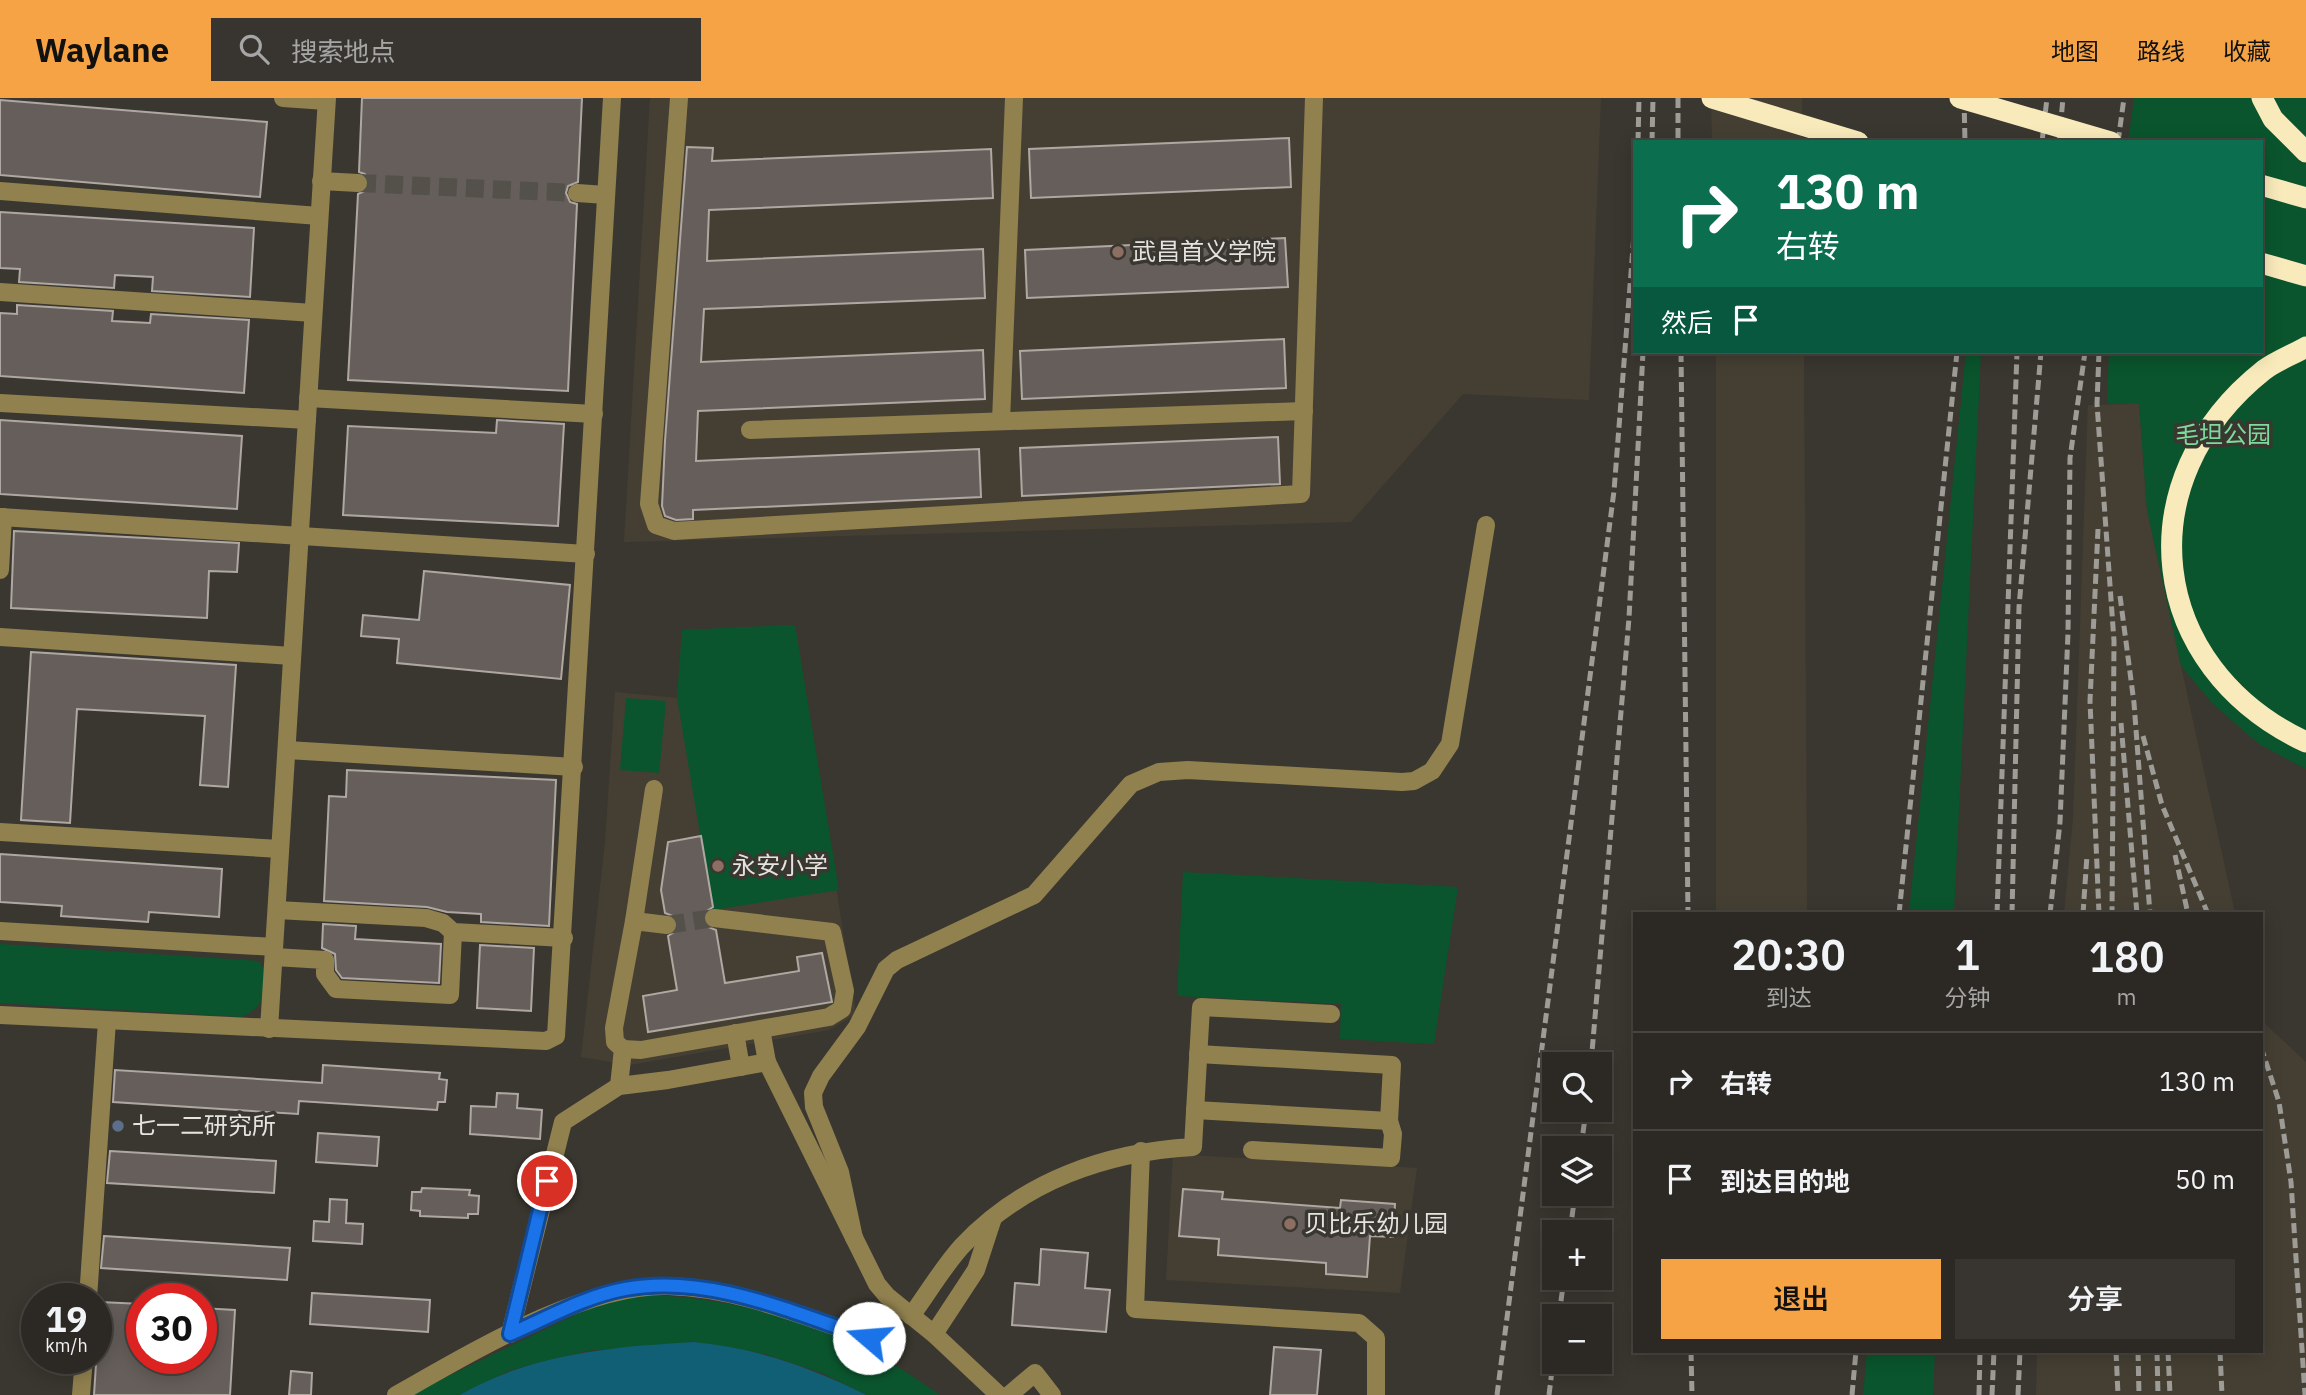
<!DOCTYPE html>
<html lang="zh">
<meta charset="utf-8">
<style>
body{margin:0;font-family:"IBM Plex Sans","Noto Sans SC",sans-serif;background:#383531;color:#f1f3f6;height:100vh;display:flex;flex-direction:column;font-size:26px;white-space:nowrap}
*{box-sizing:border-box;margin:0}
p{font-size:23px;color:#a6a6a6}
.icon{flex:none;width:38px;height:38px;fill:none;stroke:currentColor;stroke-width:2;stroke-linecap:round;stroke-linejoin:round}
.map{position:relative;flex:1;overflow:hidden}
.details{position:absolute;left:1633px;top:814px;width:630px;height:441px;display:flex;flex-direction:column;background:#2c2924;border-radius:0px;box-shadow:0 4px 18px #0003,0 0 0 2px #484541}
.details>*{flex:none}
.hud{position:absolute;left:1633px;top:42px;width:630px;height:214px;border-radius:0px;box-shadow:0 4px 18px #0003,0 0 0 2px #484541;background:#0b6e4f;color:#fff;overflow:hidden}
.buttons{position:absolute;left:1542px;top:954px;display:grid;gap:14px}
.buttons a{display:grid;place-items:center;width:70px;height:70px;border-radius:0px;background:#2c2924;box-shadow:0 4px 18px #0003,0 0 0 2px #484541;font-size:35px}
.speed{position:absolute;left:21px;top:1185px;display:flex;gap:14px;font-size:35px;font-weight:700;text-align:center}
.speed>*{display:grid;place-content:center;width:91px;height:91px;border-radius:50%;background:#2c2924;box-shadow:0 4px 18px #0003,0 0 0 2px #484541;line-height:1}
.speed small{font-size:18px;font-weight:400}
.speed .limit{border:10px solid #d22;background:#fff;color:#111}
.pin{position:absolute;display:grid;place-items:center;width:60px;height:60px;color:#fff;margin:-30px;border:4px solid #fff;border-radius:50%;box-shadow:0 2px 7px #0007}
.me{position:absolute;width:77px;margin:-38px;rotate:288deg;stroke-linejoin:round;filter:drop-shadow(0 0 5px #0008)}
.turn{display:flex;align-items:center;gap:24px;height:147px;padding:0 28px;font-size:32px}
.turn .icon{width:91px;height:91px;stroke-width:2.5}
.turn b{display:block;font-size:49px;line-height:60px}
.then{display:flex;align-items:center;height:66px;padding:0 28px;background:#0003;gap:14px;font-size:26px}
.eta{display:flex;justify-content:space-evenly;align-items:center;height:119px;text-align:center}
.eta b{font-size:42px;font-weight:600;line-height:49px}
.action{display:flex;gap:14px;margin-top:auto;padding:14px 28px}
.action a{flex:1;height:80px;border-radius:0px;background:#f5a345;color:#111;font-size:28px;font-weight:600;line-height:80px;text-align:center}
.action a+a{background:#383531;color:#f1f3f6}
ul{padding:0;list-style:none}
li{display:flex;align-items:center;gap:21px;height:98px;padding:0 28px;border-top:2px solid #484541}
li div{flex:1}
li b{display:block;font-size:26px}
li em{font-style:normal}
header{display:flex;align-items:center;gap:42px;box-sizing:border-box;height:98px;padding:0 35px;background:#f5a345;color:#111}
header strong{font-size:33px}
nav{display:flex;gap:38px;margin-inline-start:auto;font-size:24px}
.search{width:490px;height:63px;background:#383531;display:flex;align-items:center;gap:18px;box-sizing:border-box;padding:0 24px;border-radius:0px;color:#a6a6a6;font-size:26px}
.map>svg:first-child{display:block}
</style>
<header>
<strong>Waylane</strong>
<div class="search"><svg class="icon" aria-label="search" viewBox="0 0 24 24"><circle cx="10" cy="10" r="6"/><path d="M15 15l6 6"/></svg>搜索地点</div>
<nav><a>地图</a><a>路线</a><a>收藏</a></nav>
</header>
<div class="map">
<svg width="2306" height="1297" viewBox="0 0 2306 1297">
<rect width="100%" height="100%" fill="#3a3730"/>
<g fill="#453f33">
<polygon points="650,0 1601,0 1589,302 1463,296 1351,424 624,444"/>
<polygon points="1711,0 1802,0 1802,44 1712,44"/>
<polygon points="1716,254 1804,254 1807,815 1716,815"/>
<polygon points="2139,306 2147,412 2235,815 2064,816 2073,720 2088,307"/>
<polygon points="795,527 856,916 829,932 630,967 581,959 605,744 615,594 677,600 682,532"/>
<polygon points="2261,922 2306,964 2306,1297 2036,1297 2037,1253 2261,1253"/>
<polygon points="1173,1056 1417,1070 1400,1195 1166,1182"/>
</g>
<g fill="#0a552d">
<polygon points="2134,0 2306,0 2306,671 2259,646 2213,606 2181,568 2147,412 2139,306 2107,306 2109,254 2261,254 2261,44 2128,44"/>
<polygon points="1966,254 1981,254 1954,815 1909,815"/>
<polygon points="795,527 839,792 713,812 677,600 682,532"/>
<polygon points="626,600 666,603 659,675 620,672"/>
<polygon points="1183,774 1458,789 1434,946 1340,941 1341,906 1177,898"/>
<path d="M0 846 258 863C275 881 264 912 241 919L0 905Z"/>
<path d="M645 1197C709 1198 796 1216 853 1244 884 1258 912 1278 940 1297H866L822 1275 765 1256 694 1244 586 1253 511 1272 460 1297H409L600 1205Z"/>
<polygon points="1867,1253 1935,1253 1933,1297 1863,1297"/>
</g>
<path fill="#115f75" d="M694 1244C756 1250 810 1269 866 1297H460C532 1255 612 1249 694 1244Z"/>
<g fill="#655e5a" stroke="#afa7a2" stroke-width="2">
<polygon points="362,0 582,0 578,84 568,88 566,95 570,104 577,106 568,293 348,282 358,96 367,92 369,85 365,76 359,74"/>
<polygon points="0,2 267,24 260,99 0,77"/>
<polygon points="1289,40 1291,89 1031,100 1029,51"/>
<polygon points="687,49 713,50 712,63 991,51 993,100 709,112 707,163 983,151 985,200 704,211 701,264 983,252 985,301 698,313 696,363 979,351 981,399 693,412 693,421 676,422 665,418 662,408 665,343"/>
<polygon points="0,114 254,130 250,199 152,193 153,179 115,177 114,190 19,184 20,171 0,170"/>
<polygon points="1285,140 1288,189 1027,200 1025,152"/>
<polygon points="17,207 113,213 112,223 150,225 151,216 249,222 244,295 0,278 0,215 17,216"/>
<polygon points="1284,241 1286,290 1022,301 1020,253"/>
<polygon points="0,322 242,338 237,411 0,396"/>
<polygon points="497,322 564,326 558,428 343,417 348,328 496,335"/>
<polygon points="1278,339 1280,386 1022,398 1020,350"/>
<polygon points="14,433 239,445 237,474 209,473 207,520 11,510"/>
<polygon points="424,473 570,487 561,581 397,565 399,541 361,538 363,517 419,522"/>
<polygon points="31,554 236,567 228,689 200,687 205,618 77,611 70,725 21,722"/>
<polygon points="347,672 556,682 549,828 481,824 481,816 447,814 427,809 324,803 329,698 346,699"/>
<polygon points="701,738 713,809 705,814 703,824 708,829 716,832 725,885 799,873 797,859 822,855 832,904 648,934 643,898 677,892 668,838 676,833 678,823 673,818 665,815 661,792 668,744"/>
<polygon points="0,756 222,771 219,819 149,814 148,824 61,818 62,808 0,804"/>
<polygon points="323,826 356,828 355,841 441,846 439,885 342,880 336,872 335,856 322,850"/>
<polygon points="480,847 534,850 531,913 477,910"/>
<polygon points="323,967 440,975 439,981 447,982 445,1004 438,1004 437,1012 299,1003 298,1016 113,1004 115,972 322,985"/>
<polygon points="497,995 518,996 517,1010 542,1012 540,1041 470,1036 471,1008 496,1009"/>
<polygon points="318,1035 379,1039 377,1068 316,1064"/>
<polygon points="110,1053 276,1063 274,1095 107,1085"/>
<polygon points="422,1090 470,1092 469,1097 479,1098 478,1116 468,1116 468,1120 420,1118 420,1113 411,1112 412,1094 421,1094"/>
<polygon points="1183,1091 1223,1094 1222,1101 1340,1110 1341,1102 1395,1106 1393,1139 1370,1138 1367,1179 1326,1176 1326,1165 1218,1157 1219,1141 1179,1138"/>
<polygon points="330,1101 347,1102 346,1125 363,1126 362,1146 313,1143 314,1123 329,1124"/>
<polygon points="104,1138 290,1150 287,1182 101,1170"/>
<polygon points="1041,1151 1088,1155 1085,1190 1110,1192 1106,1234 1012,1227 1015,1185 1039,1187"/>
<polygon points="312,1195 430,1202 428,1234 310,1226"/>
<polygon points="100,1204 142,1206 142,1260 201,1260 201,1210 235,1212 230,1297 94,1297"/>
<polygon points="1274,1249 1321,1252 1317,1297 1270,1297"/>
<polygon points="291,1273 312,1275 311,1297 289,1297"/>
</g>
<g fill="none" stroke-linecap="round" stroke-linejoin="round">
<g stroke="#54514a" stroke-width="18" stroke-dasharray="18 9" stroke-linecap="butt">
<polyline points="358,85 577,95"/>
<polyline points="667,827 714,820"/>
</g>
<g stroke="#91814f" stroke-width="18">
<polyline points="283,0 326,3"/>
<polyline points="679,0 649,406 656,427 674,433 1301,396 1314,0"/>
<polyline points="321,83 358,85"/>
<polyline points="0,93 319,118"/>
<polyline points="577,95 606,97"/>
<polyline points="0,194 313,215"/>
<polyline points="308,300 594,316"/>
<polyline points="0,305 307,322"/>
<polyline points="1001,323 1014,0"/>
<polyline points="750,332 1304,313"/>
<polyline points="0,419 586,456"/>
<polyline points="0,472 3,419"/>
<polyline points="0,539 292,558"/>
<polyline points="287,652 574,669"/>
<polyline points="0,734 280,751"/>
<polyline points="277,812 426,820 443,825 453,834 564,840"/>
<polyline points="634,823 654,691"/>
<polyline points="667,827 634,823 614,930 615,944 623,951 641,952 829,919 842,911 845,893 832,834 714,820"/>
<polyline points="0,833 274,849"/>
<polyline points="274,859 325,862 325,876 336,891 450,897 453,834"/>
<polyline points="0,917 546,943 556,938 612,0"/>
<polyline points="269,931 327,0"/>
<polyline points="761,931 767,964"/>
<polyline points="735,935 741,969"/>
<polyline points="619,988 623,951"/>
<polyline points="1195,1012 1389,1023 1392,967 1198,956"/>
<polyline points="1252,1052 1391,1060 1393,1036 1389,1023"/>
<polyline points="1141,1053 1135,1211 1359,1225 1376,1240 1376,1297"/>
<polyline points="854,1140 840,1074 814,1009 813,995 821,978 857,929 886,871 897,862 1034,797 1131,686 1159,674 1188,672 1402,684 1414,683 1432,673 1450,646 1486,427"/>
<polyline points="88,1200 107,923"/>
<path d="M911 1218C928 1195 943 1169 962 1148 1023 1083 1106 1054 1193 1049L1201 909 1331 916"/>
<polyline points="510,1236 563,1024 619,988 668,982 767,964 877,1186 887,1198 934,1236 999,1297"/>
<polyline points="934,1236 976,1172 993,1120"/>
<polyline points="81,1297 84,1260"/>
<path d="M396 1297C469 1256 585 1185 669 1188 738 1190 805 1219 869 1240L897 1207"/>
<polyline points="1009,1297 1035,1275 1052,1297"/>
</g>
<g stroke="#f9eabb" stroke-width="21">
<polyline points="1712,0 1858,44"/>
<polyline points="2262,0 2273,21 2306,54"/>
<polyline points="2261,87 2306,100"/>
<polyline points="2261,165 2306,178"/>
<path d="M2306 249C2292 257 2276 263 2264 272 2125 382 2146 569 2306 644"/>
</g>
<g stroke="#9e9c97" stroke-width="5" stroke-dasharray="10 5" stroke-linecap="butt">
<polyline points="1678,0 1678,44"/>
<polyline points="1964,0 1965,44"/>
<polyline points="1638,44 1639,0"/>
<polyline points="1652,44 1653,0"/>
<polyline points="2042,44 2047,0"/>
<polyline points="2059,44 2063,0"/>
<polyline points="2118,44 2124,0"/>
<polyline points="1681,254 1688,816"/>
<polyline points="2099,254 2097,306 2114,543 2112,816"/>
<polyline points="2098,431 2090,603 2099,816"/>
<polyline points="2120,498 2134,605 2150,816"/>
<polyline points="2121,625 2137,816"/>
<polyline points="2143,638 2162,707 2208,816"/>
<polyline points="2175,757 2188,816"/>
<polyline points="1899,816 1957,254"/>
<polyline points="1997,816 2017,254"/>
<polyline points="2012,816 2019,509 2041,254"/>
<polyline points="2050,816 2060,724 2068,535 2070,360 2085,254"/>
<polyline points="2083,816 2087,757"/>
<polyline points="2261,949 2279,1004 2291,1084 2305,1297"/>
<polyline points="1591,966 1629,520 1643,254"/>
<polyline points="1581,1050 1586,1012"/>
<polyline points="1570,1134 1575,1096"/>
<polyline points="1559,1218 1564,1180"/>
<polyline points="1691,1253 1692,1297"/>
<polyline points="2116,1253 2118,1297"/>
<polyline points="2138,1253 2139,1297"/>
<polyline points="2157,1253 2158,1297"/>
<polyline points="2168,1253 2170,1297"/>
<polyline points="2220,1253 2222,1297"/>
<polyline points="1497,1297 1614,393 1634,136"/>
<polyline points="1549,1297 1554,1256"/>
<polyline points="1852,1297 1856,1253"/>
<polyline points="1979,1297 1980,1253"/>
<polyline points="1992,1297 1994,1253"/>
<polyline points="2018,1297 2020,1253"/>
</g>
<polyline stroke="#f9eabb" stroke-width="21" points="1960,0 2111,44"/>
</g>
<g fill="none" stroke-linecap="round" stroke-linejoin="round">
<defs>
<path id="route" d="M547 1083 510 1236C547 1220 586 1198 625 1191 707 1175 793 1215 869 1240"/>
</defs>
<use href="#route" stroke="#114b97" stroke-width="18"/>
<use href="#route" stroke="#1a73e8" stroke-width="12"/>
</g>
<g fill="#8d6e63" stroke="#3a3730" stroke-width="2.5">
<circle cx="1118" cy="154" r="7"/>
<circle cx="718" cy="768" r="7"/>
<circle cx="1290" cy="1126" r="7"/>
</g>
<circle fill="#5c6f8a" stroke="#3a3730" stroke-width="2.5" cx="118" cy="1028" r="7"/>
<g text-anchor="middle" stroke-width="7" stroke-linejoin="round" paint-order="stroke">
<g font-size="24" fill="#e5e3df" stroke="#3a3730" text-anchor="start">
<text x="1132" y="162">武昌首义学院</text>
<text x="732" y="776">永安小学</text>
<text x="132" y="1036">七一二研究所</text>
<text x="1304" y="1134">贝比乐幼儿园</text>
</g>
<g font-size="24" fill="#7cda9b" stroke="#3a3730">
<text x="2223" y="345">毛坦公园</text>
</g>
</g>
</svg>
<div class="buttons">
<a><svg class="icon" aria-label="search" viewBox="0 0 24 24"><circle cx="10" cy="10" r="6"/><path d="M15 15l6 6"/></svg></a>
<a><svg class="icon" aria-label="layers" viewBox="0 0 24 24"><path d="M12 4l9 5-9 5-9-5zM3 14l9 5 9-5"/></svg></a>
<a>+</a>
<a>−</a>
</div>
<div class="speed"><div>19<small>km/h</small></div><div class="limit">30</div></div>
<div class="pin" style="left:547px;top:1083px;background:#d93025"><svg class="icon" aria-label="arrive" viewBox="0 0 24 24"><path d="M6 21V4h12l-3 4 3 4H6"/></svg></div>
<svg class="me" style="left:869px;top:1240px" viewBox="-20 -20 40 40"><circle r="19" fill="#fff"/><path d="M0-13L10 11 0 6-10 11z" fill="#1a73e8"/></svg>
<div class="hud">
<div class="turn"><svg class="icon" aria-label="right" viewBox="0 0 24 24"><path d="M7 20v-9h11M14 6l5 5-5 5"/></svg><div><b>130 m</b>右转</div></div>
<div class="then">然后<svg class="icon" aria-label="arrive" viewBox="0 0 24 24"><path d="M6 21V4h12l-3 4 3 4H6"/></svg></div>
</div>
<section class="details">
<div class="eta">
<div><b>20:30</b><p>到达</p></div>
<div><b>1</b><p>分钟</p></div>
<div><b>180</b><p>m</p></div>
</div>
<ul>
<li><svg class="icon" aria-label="right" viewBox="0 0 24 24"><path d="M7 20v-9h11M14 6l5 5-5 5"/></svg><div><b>右转</b></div><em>130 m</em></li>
<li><svg class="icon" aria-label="arrive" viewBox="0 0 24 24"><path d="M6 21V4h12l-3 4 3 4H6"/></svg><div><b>到达目的地</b></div><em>50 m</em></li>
</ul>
<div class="action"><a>退出</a><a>分享</a></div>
</section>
</div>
